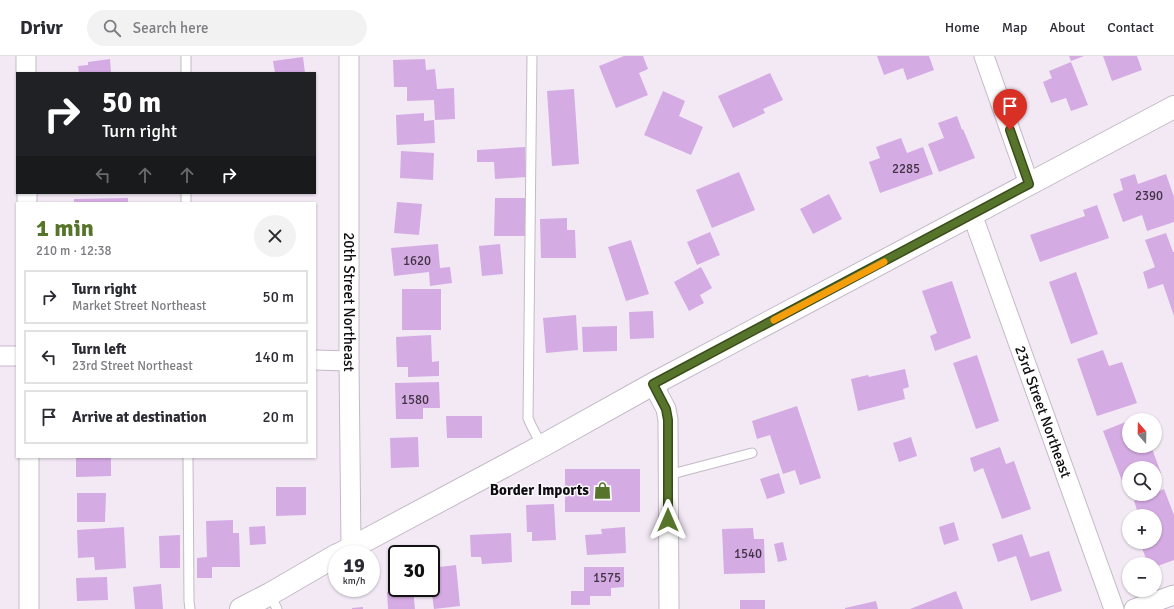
<!DOCTYPE html>
<meta charset="utf-8">
<style>
body{margin:0;font-family:Signika,sans-serif;background:#f2f2f3;color:#2b2b33;height:100vh;display:flex;flex-direction:column;font-size:15px;white-space:nowrap}
*{box-sizing:border-box;margin:0}
p{font-size:13px;color:#7c7c81}
.icon{flex:none;width:22px;height:22px;fill:none;stroke:currentColor;stroke-width:2;stroke-linecap:round;stroke-linejoin:round}
.map{position:relative;flex:1;overflow:hidden}
.details{position:absolute;left:16px;top:146px;width:300px;height:256px;display:flex;flex-direction:column;background:#fff;border-radius:0px;box-shadow:0 1px 3px #0004}
.details>*{flex:none}
.banner{position:absolute;left:16px;top:16px;width:300px;height:122px;border-radius:0px;box-shadow:0 1px 3px #0004;background:#202124;color:#fff;overflow:hidden}
.needle{width:26px;rotate:340deg}
.buttons{position:absolute;left:1122px;top:357px;display:grid;gap:8px}
.buttons a{display:grid;place-items:center;width:40px;height:40px;border-radius:50%;background:#fff;box-shadow:0 1px 3px #0004;font-size:20px}
.speed{position:absolute;left:328px;top:489px;display:flex;gap:8px;font-size:20px;font-weight:700;text-align:center}
.speed>*{display:grid;place-content:center;width:52px;height:52px;border-radius:50%;background:#fff;box-shadow:0 1px 3px #0004;line-height:1}
.speed small{font-size:10px;font-weight:400}
.speed .limit{border:2px solid #111;border-radius:6px;background:#fff;color:#111}
.pin{position:absolute;display:grid;place-items:center;width:34px;height:34px;color:#fff;margin:-41px -17px;border-radius:50% 50% 50% 0;rotate:-45deg;box-shadow:0 0 4px #0007}
.pin .icon{rotate:45deg}
.me{position:absolute;width:44px;margin:-22px;rotate:0deg;stroke-linejoin:round;filter:drop-shadow(0 0 3px #0008)}
.turn{display:flex;align-items:center;gap:14px;height:84px;padding:0 20px;font-size:18px}
.turn .icon{width:52px;height:52px;stroke-width:2.5}
.turn b{display:block;font-size:28px;line-height:34px}
.lanes{display:flex;align-items:center;height:38px;padding:0 20px;background:#0003;justify-content:center;gap:20px;direction:ltr}
.lanes .off{opacity:.35}
.round{display:grid;place-items:center;flex:none;width:42px;height:42px;border-radius:21px;background:#f2f2f3}
.head{display:flex;align-items:center;justify-content:space-between;height:68px;padding:0 20px}
h1{font-size:24px;font-weight:800;line-height:30px;color:#57752a}
ul{padding:0;list-style:none}
li{display:flex;align-items:center;gap:12px;height:54px;margin:0 8px 6px;padding:0 12px;border:2px solid #e1e1e2;border-radius:0px}
li div{flex:1}
li b{display:block;font-size:15px}
li em{font-style:normal}
header{display:flex;align-items:center;gap:24px;box-sizing:border-box;height:56px;padding:0 20px;background:#fff;border-bottom:1px solid #e1e1e2}
header strong{font-size:19px}
nav{display:flex;gap:22px;margin-inline-start:auto;font-size:14px}
.search{width:280px;height:36px;background:#f2f2f3;display:flex;align-items:center;gap:10px;box-sizing:border-box;padding:0 14px;border-radius:22px;color:#7c7c81;font-size:15px}
.map>svg:first-child{display:block}
</style>
<header>
<strong>Drivr</strong>
<div class="search"><svg class="icon" aria-label="search" viewBox="0 0 24 24"><circle cx="10" cy="10" r="6"/><path d="M15 15l6 6"/></svg>Search here</div>
<nav><a>Home</a><a>Map</a><a>About</a><a>Contact</a></nav>
</header>
<div class="map">
<svg width="1174" height="553" viewBox="0 0 1174 553">
<rect width="100%" height="100%" fill="#f2e9f5"/>
<g fill="#d5abe3">
<polygon points="624,0 643,0 648,13 639,17 648,39 616,52 599,10"/>
<polygon points="877,0 929,0 934,14 907,24 903,12 884,19"/>
<polygon points="1069,0 1084,0 1071,5"/>
<polygon points="1103,0 1137,0 1142,14 1112,25"/>
<polygon points="303,1 305,17 275,17 273,5"/>
<polygon points="110,3 111,17 79,17 78,10 88,9 88,6"/>
<polygon points="425,3 426,14 435,13 437,33 454,32 455,63 435,64 434,44 407,45 407,31 394,31 393,4"/>
<polygon points="1071,6 1088,49 1071,55 1066,42 1051,47 1043,26 1052,22 1049,15"/>
<polygon points="770,17 783,44 763,53 765,57 733,72 718,40"/>
<polygon points="574,33 579,108 552,110 547,35"/>
<polygon points="663,35 685,45 679,60 703,71 691,99 644,79"/>
<polygon points="424,57 424,65 434,64 435,87 397,89 396,59"/>
<polygon points="957,60 962,74 963,73 975,102 939,116 928,88 944,82 938,67"/>
<polygon points="901,82 907,97 923,91 933,118 880,137 869,106 880,102 876,91"/>
<polygon points="525,91 526,121 495,123 494,106 477,106 477,94"/>
<polygon points="401,95 434,97 433,124 400,122"/>
<polygon points="739,116 755,154 712,172 696,134"/>
<polygon points="1135,118 1138,128 1166,118 1174,141 1174,166 1147,175 1142,159 1123,166 1113,138 1123,134 1120,123"/>
<polygon points="829,138 842,163 813,178 800,153"/>
<polygon points="128,142 128,147 74,147 74,143"/>
<polygon points="495,142 525,142 525,180 494,180"/>
<polygon points="397,146 422,148 419,179 394,177"/>
<polygon points="1097,149 1109,182 1040,206 1030,179 1085,160 1083,154"/>
<polygon points="567,162 567,174 575,174 576,202 541,202 540,163"/>
<polygon points="710,176 720,199 697,209 687,186"/>
<polygon points="1166,177 1173,196 1174,196 1174,260 1163,228 1148,233 1143,216 1155,211 1145,184"/>
<polygon points="631,184 649,238 626,245 608,191"/>
<polygon points="438,188 440,212 450,211 452,227 430,230 429,216 394,220 391,192"/>
<polygon points="500,188 503,218 482,220 479,190"/>
<polygon points="701,211 712,232 700,239 704,247 689,255 674,226"/>
<polygon points="1076,216 1098,278 1071,288 1049,226"/>
<polygon points="952,225 971,282 935,295 930,280 937,277 922,235"/>
<rect x="402" y="233" width="39" height="41"/>
<polygon points="653,255 654,282 630,283 629,256"/>
<polygon points="576,259 578,294 546,297 543,262"/>
<polygon points="617,270 617,295 583,296 582,271"/>
<polygon points="431,279 432,306 439,305 439,320 408,321 408,311 397,311 396,281"/>
<polygon points="1103,294 1109,310 1122,306 1137,347 1097,360 1077,303"/>
<polygon points="977,299 999,365 976,373 953,307"/>
<polygon points="905,313 909,331 903,333 905,343 858,355 851,323 868,319 869,321"/>
<polygon points="439,326 440,352 423,352 423,363 396,363 395,327"/>
<polygon points="797,350 821,422 800,429 795,414 783,418 770,379 757,383 752,365"/>
<polygon points="446,360 482,360 482,382 447,382"/>
<polygon points="1128,365 1129,390 1138,390 1139,392 1146,390 1151,390 1161,417 1155,419 1155,412 1129,412 1129,437 1127,438 1103,375"/>
<polygon points="418,381 419,411 391,412 390,382"/>
<polygon points="911,381 917,400 899,406 893,387"/>
<polygon points="1000,391 1006,408 1014,405 1031,453 1002,463 983,412 974,416 970,402"/>
<polygon points="76,401 111,401 111,420 76,421"/>
<rect x="565" y="413" width="75" height="43"/>
<polygon points="779,417 785,437 767,443 760,423"/>
<polygon points="276,431 306,431 306,459 276,460"/>
<polygon points="1164,433 1174,459 1174,504 1155,511 1155,508 1148,508 1142,492 1150,489 1149,486 1155,486 1155,460 1139,460 1134,445 1151,438 1155,438 1155,437"/>
<polygon points="77,437 106,437 105,466 77,466"/>
<polygon points="554,448 556,484 532,485 532,476 527,476 526,449"/>
<polygon points="233,464 233,477 239,477 240,511 212,511 212,522 197,522 197,502 207,501 206,465"/>
<polygon points="954,466 959,484 944,489 939,471"/>
<polygon points="265,470 266,488 250,489 249,471"/>
<polygon points="124,471 126,512 95,514 94,501 78,502 77,474"/>
<polygon points="625,471 626,497 587,499 585,479 602,478 601,473"/>
<polygon points="753,472 754,483 764,483 765,517 724,518 722,473"/>
<polygon points="511,477 512,506 482,508 481,501 471,501 470,479"/>
<polygon points="1022,478 1030,501 1049,495 1062,535 1031,545 1016,500 998,506 992,488"/>
<polygon points="180,479 180,512 160,512 159,480"/>
<polygon points="783,486 787,504 778,506 774,488"/>
<polygon points="456,509 460,550 434,553 431,531 431,512"/>
<polygon points="584,511 624,511 624,531 611,532 611,540 590,540 590,549 571,549 571,535 584,535"/>
<polygon points="107,521 108,544 77,545 76,522"/>
<polygon points="161,528 163,553 135,553 133,531"/>
<polygon points="413,533 415,553 388,553 387,536"/>
<polygon points="956,535 963,553 910,553"/>
<rect x="740" y="544" width="25" height="9"/>
<polygon points="876,545 878,553 845,553 845,552"/>
<polygon points="363,551 363,553 352,553 352,552"/>
</g>
<g fill="none" stroke-linecap="round" stroke-linejoin="round">
<defs>
<g id="service">
<polyline points="186,0 186,17"/>
<polyline points="532,0 528,362 531,369 542,390"/>
<polyline points="186,137 186,147"/>
<polyline points="188,401 189,545 190,553"/>
<polyline points="668,419 752,397"/>
<polyline points="270,538 277,553"/>
</g>
<g id="minor">
<polyline points="26,0 26,17"/>
<path id="s1" d="M349 0V305L351 491"/>
<polyline points="984,0 1029,128"/>
<polyline points="27,137 27,147"/>
<path id="s2" d="M972 158 1114 553"/>
<polyline points="0,300 17,300"/>
<polyline points="315,304 349,305"/>
<polyline points="653,328 666,353 668,364 669,553"/>
<polyline points="29,401 29,553"/>
<polyline points="1134,553 1174,539"/>
</g>
<g id="primary">
<polyline points="340,498 542,390 653,328 1174,51"/>
<polyline points="241,553 270,538 337,499"/>
</g>
</defs>
<use href="#service" stroke="#c3bac6" stroke-width="11"/>
<use href="#minor" stroke="#c3bac6" stroke-width="21"/>
<use href="#primary" stroke="#c3bac6" stroke-width="24"/>
<use href="#service" stroke="#fff" stroke-width="9"/>
<use href="#minor" stroke="#fff" stroke-width="19"/>
<use href="#primary" stroke="#fff" stroke-width="22"/>
</g>
<g fill="none" stroke-linecap="round" stroke-linejoin="round">
<defs>
<polyline id="route" points="668,464 668,364 666,353 653,328 1029,128 1010,74"/>
</defs>
<use href="#route" stroke="#394c1b" stroke-width="10"/>
<use href="#route" stroke="#57752a" stroke-width="7"/>
<polyline stroke="#f59e0b" stroke-width="7" points="774,264 884,206"/>
</g>
<defs>
<symbol id="shop-bare" viewBox="-9 -9 18 18"><path d="M-5-2.5h2.3a2.7 3.5 0 0 1 5.4 0H5L5.5 6h-11ZM-1.5-2.5h3a1.5 2.3 0 0 0-3 0Z" fill="#57752a" stroke="#fcf9fe" stroke-width="2.5" paint-order="stroke"/></symbol>
</defs>
<g fill-rule="evenodd">
<use href="#shop-bare" x="590" y="422" width="25" height="25"/>
</g>
<g text-anchor="middle" stroke-width="3" stroke-linejoin="round" paint-order="stroke">
<g font-size="13" fill="#403445">
<text x="906" y="117">2285</text>
<text x="1149" y="144">2390</text>
<text x="417" y="209">1620</text>
<text x="415" y="348">1580</text>
<text x="748" y="502">1540</text>
<text x="607" y="526">1575</text>
</g>
<g font-size="15" fill="#0f0c10" stroke="#fcf9fe">
<text dy="5" stroke="none"><textPath href="#s1" startOffset="246">20th Street Northeast</textPath></text>
<text dy="5" stroke="none"><textPath href="#s2" startOffset="210">23rd Street Northeast</textPath></text>
</g>
<g font-size="15" font-weight="bold" fill="#0f0c10" stroke="#fcf9fe" text-anchor="end">
<text x="589" y="439">Border Imports</text>
</g>
</g>
</svg>
<div class="buttons">
<a><svg class="needle" viewBox="-14 -14 28 28"><path d="M0-13l5 13h-10z" fill="#e53935"/><path d="M0 13l5-13h-10z" fill="#7c7c81"/></svg></a>
<a><svg class="icon" aria-label="search" viewBox="0 0 24 24"><circle cx="10" cy="10" r="6"/><path d="M15 15l6 6"/></svg></a>
<a>+</a>
<a>−</a>
</div>
<div class="speed"><div>19<small>km/h</small></div><div class="limit">30</div></div>
<div class="pin" style="left:1010px;top:74px;background:#d93025"><svg class="icon" aria-label="arrive" viewBox="0 0 24 24"><path d="M6 21V4h12l-3 4 3 4H6"/></svg></div>
<svg class="me" style="left:668px;top:464px" viewBox="-20 -20 40 40"><path d="M0-17L14 15 0 8-14 15z" fill="#57752a" stroke="#fff" stroke-width="4"/></svg>
<div class="banner">
<div class="turn"><svg class="icon" aria-label="right" viewBox="0 0 24 24"><path d="M7 20v-9h11M14 6l5 5-5 5"/></svg><div><b>50 m</b>Turn right</div></div>
<div class="lanes"><svg class="icon off" aria-label="left" viewBox="0 0 24 24"><path d="M17 20v-9H6M10 6l-5 5 5 5"/></svg><svg class="icon off" aria-label="ahead" viewBox="0 0 24 24"><path d="M12 20V5M6 11l6-6 6 6"/></svg><svg class="icon off" aria-label="ahead" viewBox="0 0 24 24"><path d="M12 20V5M6 11l6-6 6 6"/></svg><svg class="icon" aria-label="right" viewBox="0 0 24 24"><path d="M7 20v-9h11M14 6l5 5-5 5"/></svg></div>
</div>
<section class="details">
<div class="head"><div><h1>1 min</h1><p>210 m · 12:38</p></div><a class="round"><svg class="icon" aria-label="close" viewBox="0 0 24 24"><path d="M6 6l12 12M18 6L6 18"/></svg></a></div>
<ul>
<li><svg class="icon" aria-label="right" viewBox="0 0 24 24"><path d="M7 20v-9h11M14 6l5 5-5 5"/></svg><div><b>Turn right</b><p>Market Street Northeast</p></div><em>50 m</em></li>
<li><svg class="icon" aria-label="left" viewBox="0 0 24 24"><path d="M17 20v-9H6M10 6l-5 5 5 5"/></svg><div><b>Turn left</b><p>23rd Street Northeast</p></div><em>140 m</em></li>
<li><svg class="icon" aria-label="arrive" viewBox="0 0 24 24"><path d="M6 21V4h12l-3 4 3 4H6"/></svg><div><b>Arrive at destination</b></div><em>20 m</em></li>
</ul>
</section>
</div>
